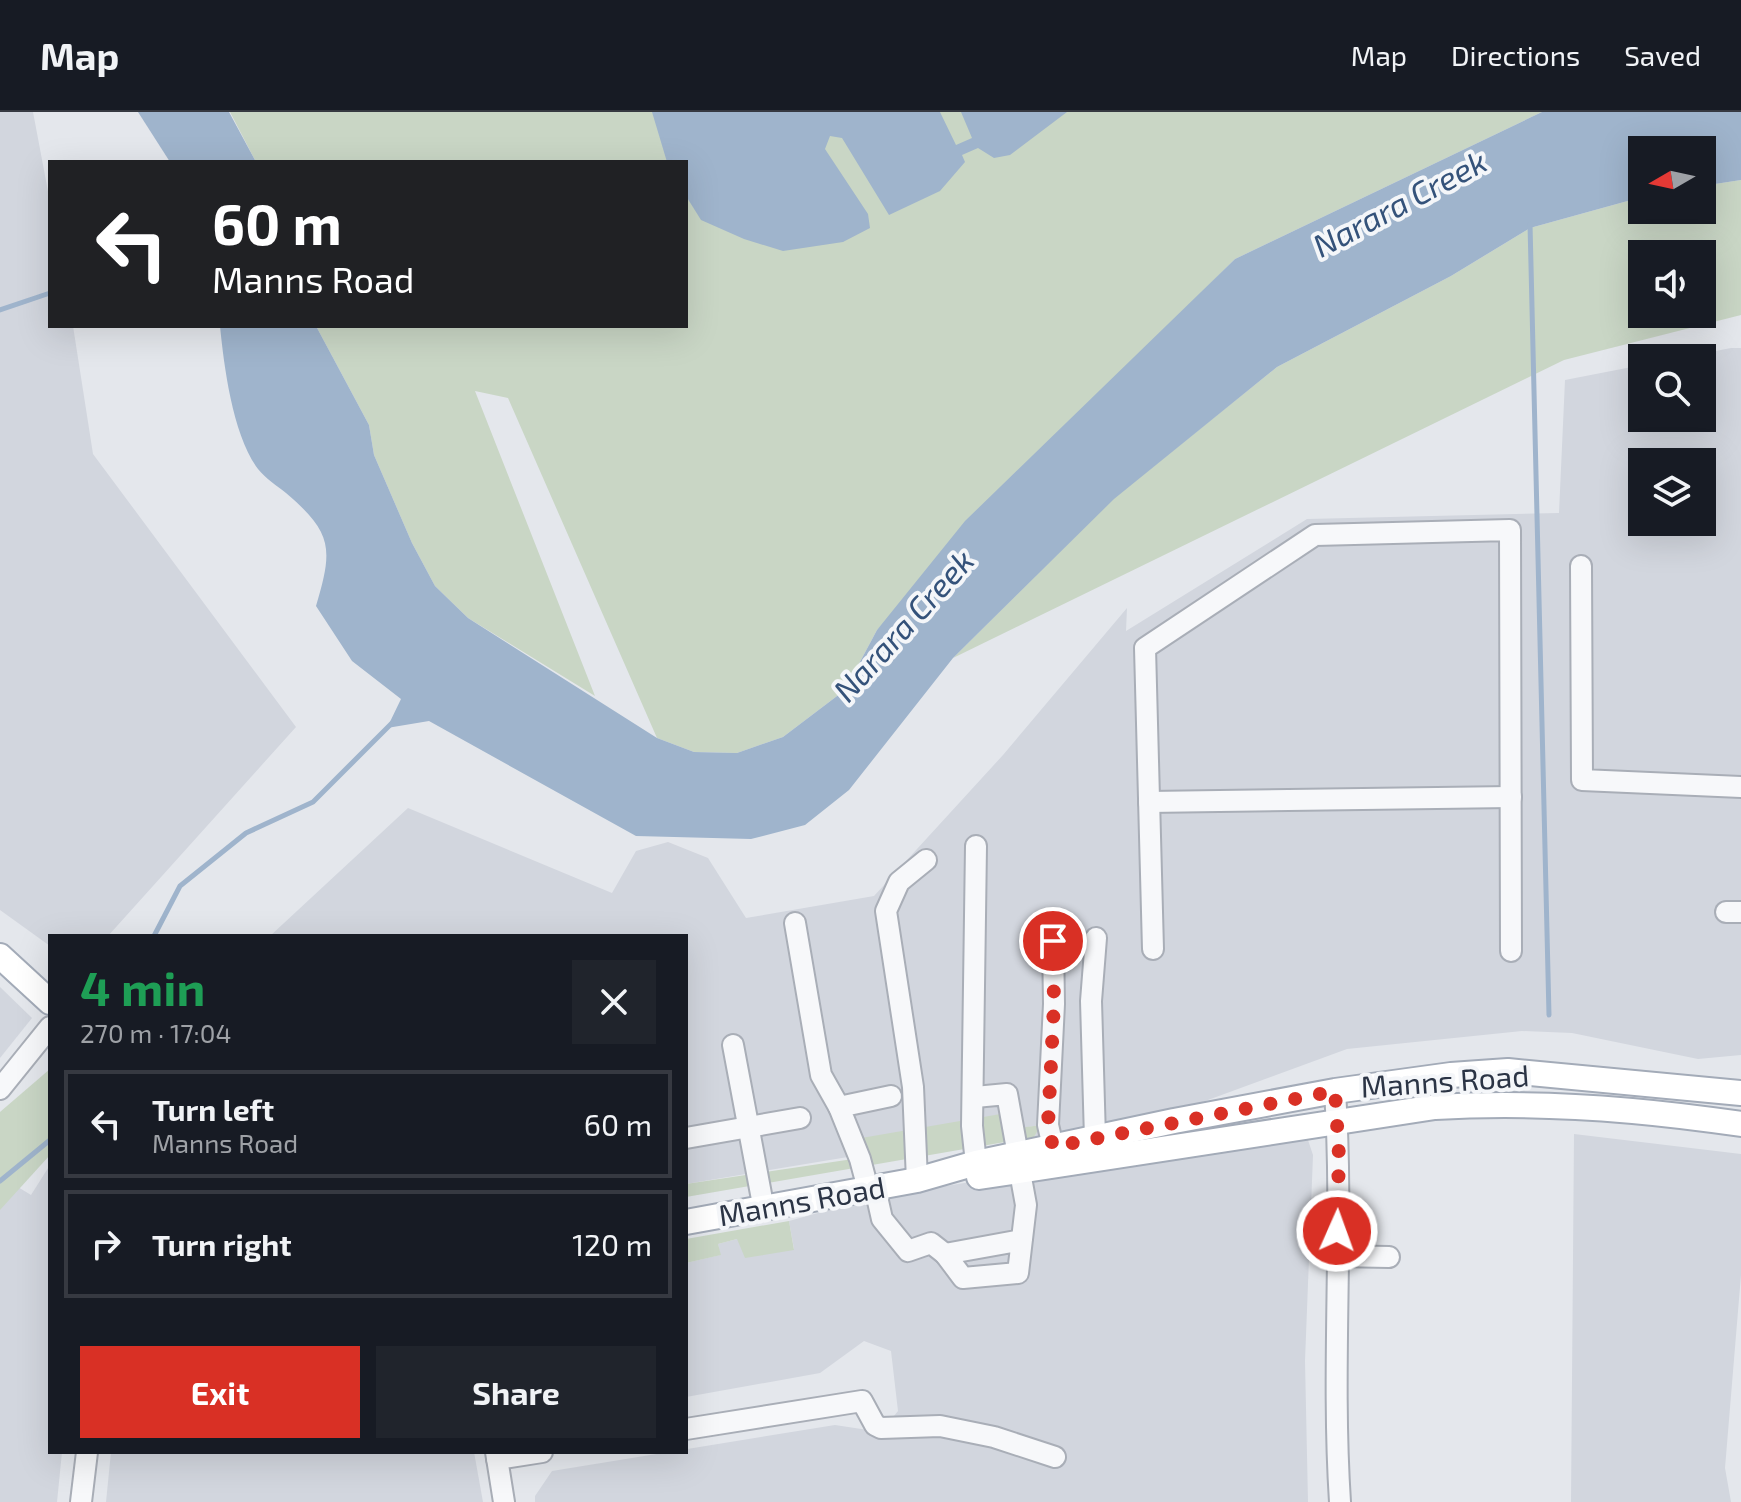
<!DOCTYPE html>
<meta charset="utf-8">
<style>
body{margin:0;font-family:"Exo 2",sans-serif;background:#20242c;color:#f1f3f6;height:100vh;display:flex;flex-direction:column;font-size:30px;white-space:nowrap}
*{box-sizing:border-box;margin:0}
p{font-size:26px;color:#9ea1a6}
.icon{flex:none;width:44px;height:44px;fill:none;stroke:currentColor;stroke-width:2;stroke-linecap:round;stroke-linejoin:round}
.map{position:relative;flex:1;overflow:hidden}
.drawer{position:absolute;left:48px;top:822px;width:640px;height:520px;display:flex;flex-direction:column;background:#171b24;border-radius:0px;box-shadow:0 8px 32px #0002}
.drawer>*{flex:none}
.top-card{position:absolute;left:48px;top:48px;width:640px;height:168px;border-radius:0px;box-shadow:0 8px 32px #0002;background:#202124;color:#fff;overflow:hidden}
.needle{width:52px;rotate:261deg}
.fabs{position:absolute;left:1628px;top:24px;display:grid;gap:16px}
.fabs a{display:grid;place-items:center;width:88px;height:88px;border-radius:0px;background:#171b24;box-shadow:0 8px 32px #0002;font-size:40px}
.pin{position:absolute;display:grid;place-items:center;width:68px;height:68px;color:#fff;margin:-34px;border:4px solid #fff;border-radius:50%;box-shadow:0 2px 8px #0007}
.me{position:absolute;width:88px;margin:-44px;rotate:2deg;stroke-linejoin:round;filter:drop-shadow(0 0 6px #0008)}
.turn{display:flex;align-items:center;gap:28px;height:168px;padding:0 32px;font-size:36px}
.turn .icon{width:104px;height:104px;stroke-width:2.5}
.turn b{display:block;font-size:56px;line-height:68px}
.round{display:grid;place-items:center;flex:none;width:84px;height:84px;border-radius:0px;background:#20242c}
.summary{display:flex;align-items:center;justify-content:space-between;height:136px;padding:0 32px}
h1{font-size:48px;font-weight:700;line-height:60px;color:#1e9e55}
.button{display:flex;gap:16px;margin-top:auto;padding:16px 32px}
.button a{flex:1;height:92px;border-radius:0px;background:#d93025;color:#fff;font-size:32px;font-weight:700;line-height:92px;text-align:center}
.button a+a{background:#20242c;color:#f1f3f6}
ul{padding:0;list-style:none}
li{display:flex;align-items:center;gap:24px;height:108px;margin:0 16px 12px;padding:0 16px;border:4px solid #363941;border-radius:0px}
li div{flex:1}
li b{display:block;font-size:30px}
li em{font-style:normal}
header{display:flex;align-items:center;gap:48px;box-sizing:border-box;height:112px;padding:0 40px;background:#171b24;border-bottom:2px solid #363941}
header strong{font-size:38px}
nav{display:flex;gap:44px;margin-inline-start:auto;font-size:28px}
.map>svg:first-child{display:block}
</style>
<header>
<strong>Map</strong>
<nav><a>Map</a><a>Directions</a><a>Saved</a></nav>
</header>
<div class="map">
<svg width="1741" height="1390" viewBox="0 0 1741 1390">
<rect width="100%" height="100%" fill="#e4e7ec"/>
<g fill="#d2d6de" fill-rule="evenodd">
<polygon points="0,0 33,0 50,90 50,214 73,214 93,342 296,615 108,824 50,824 50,834 0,798"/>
<path d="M1731 236H1741V943L1698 947 1572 921 1522 919 1347 937 1137 1014 1036 1034 1034 1025 1040 1013 686 1072V824H270L408 696 612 781 636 739 668 730 708 746 746 806 874 784 1003 643 1127 496 1126 519 1307 407 1559 401 1565 268 1642 253V306H1702V246H1680ZM1642 350H1702V410H1642Z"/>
<polygon points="0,875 32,906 0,946"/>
<polygon points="1304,1016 1313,1043 1305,1249 1308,1390 535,1390 535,1384 552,1359 835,1313 881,1320 898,1299 891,1239 864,1229 820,1261 686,1285 686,1151 720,1143 718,1132 737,1127 794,1137 789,1109 872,1086"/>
<polygon points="1574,1022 1741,1042 1741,1163 1725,1356 1731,1390 1571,1390"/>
<polygon points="50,1053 50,1340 62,1340 57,1390 0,1390 0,1092 13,1072 31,1083"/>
<polygon points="111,1340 474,1340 483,1390 106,1390"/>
</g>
<g fill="#c9d6c5" fill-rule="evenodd">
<polygon points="230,0 1542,0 1235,147 1122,259 877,518 845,578 783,625 737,641 694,640 657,626 508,286 475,279 595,584 468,506 435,474 412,431 374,343 369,313 316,214 686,214 686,50 256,50"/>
<path d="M1741 68V203L1564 248 953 546 1114 386 1277 255 1451 164 1530 116 1642 85V98H1702V74ZM1642 142H1702V202H1642Z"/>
<polygon points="50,957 50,1043 0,1098 0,1000"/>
<polygon points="1018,999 1019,1016 1041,1013 1034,1025 686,1085 686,1072 853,1047 844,1029"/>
<polygon points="789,1109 794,1138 745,1146 737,1127 718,1132 721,1143 686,1151 686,1127"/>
</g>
<g fill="#9fb4cc">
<polygon points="138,0 229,0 256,50 170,50"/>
<polygon points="652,0 940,0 956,33 972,26 961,0 1067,0 1010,43 994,46 978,36 962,43 965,50 940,79 889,103 842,26 830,24 825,37 868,102 870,116 843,130 783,139 744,127 701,108 686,84 686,50 667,50"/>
<path d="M1542 0H1741V68L1702 74V38H1642V85L1530 116 1451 164 1277 255 1114 387 953 546 849 678 805 713 751 727 636 724 429 609 387 616 401 587 352 549 316 494C333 437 333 421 286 381 277 374 265 366 258 357 233 324 224 255 220 214H316L369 313 374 343 412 431 435 474 468 506 657 626 694 640 737 641 783 625 845 578 877 518 965 409 1235 147Z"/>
</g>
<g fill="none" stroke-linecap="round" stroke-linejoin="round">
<g stroke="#9fb4cc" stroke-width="5">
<polyline points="1530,112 1549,903"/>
<polyline points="0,198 50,181"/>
<polyline points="154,824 180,774 246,721 313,690 392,611"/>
<polyline points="0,1069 50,1028"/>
</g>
<defs>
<g id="minor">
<polyline points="1581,454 1582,668 1741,675"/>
<polyline points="1149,690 1511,685"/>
<polyline points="976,734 972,1014 976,1051"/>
<polyline points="1726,800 1741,800"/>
<polyline points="795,811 821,963 839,995"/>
<polyline points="1153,837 1145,536 1315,423 1510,418 1511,839"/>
<polyline points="733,933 764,1098"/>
<polyline points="0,977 50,915"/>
<path d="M1335 979C1344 1116 1331 1253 1340 1390"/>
<polyline points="975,985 1007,982 1018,1043"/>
<polyline points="686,1026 800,1006"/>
<polyline points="1095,1026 1091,889 1096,826"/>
<polyline points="1053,1035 1048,1013 1054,892 1053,829"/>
<polyline points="1020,1060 1026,1093 1018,1161 963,1166 945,1142 1022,1128"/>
<polyline points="917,1068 913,975 886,799 899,770 926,748"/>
<polyline points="875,1076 882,1107 908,1139 931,1131 945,1142"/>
<polyline points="868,1077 860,1047 839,995 891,984"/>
<polyline points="1336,1144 1389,1145"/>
<polyline points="686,1317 862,1289 875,1313 881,1316 940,1314 994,1325 1055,1345"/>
<polyline points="496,1340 504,1390"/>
<polyline points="497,1347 542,1340"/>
<polyline points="81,1390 87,1340"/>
</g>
<g id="major">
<polyline points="0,844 50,890"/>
<path d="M979 1065 1435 995C1536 989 1641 997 1741 1012"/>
<polyline points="686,1110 917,1068 976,1051 1174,1009 1335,979 1451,963 1508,959 1741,981"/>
</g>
</defs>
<use href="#minor" stroke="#a9aeb7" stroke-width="24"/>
<use href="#major" stroke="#a3abb8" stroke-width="28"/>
<use href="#minor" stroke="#f7f8fa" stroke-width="20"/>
<use href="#major" stroke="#fff" stroke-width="24"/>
</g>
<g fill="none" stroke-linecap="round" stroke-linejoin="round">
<polyline stroke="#d93025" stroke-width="14" stroke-dasharray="0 25.2" points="1053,829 1054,892 1048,1013 1053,1035 1335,979 1339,1044 1337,1119"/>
</g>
<g text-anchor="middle" stroke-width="8" stroke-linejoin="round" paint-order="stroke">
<g font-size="30" fill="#2b3445" stroke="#f4f6f9">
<text transform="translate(1445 970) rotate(-4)" y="10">Manns Road</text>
<text transform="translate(802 1090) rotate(-10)" y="10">Manns Road</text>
</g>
<g font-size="32" font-style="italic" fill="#34527a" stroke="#f4f6f9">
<text transform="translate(1400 92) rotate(-28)" y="11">Narara Creek</text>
<text transform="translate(904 514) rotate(-48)" y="11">Narara Creek</text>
</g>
</g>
</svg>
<div class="fabs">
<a><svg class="needle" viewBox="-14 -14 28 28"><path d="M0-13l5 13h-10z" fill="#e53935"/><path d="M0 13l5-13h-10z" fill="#9ea1a6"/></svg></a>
<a><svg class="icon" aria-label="sound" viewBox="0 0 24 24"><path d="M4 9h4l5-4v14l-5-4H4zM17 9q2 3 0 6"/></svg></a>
<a><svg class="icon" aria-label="search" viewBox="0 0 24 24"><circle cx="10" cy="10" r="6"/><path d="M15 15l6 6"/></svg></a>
<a><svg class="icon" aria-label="layers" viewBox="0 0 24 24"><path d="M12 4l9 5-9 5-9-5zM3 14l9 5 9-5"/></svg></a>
</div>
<div class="pin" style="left:1053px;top:829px;background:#d93025"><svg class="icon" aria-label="arrive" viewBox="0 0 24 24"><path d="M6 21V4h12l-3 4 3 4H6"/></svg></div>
<svg class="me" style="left:1337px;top:1119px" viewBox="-20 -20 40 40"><circle r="17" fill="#d93025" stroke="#fff" stroke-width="3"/><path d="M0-11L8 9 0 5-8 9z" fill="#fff"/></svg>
<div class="top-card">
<div class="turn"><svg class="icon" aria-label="left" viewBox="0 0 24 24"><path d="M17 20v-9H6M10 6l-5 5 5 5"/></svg><div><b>60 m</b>Manns Road</div></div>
</div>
<section class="drawer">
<div class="summary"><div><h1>4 min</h1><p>270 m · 17:04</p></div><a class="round"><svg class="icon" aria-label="close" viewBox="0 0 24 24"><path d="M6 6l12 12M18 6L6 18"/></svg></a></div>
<ul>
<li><svg class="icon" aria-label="left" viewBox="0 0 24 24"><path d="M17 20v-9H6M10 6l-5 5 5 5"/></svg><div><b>Turn left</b><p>Manns Road</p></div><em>60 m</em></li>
<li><svg class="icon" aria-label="right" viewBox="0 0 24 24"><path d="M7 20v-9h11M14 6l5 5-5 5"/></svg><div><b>Turn right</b></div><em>120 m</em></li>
</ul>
<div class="button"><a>Exit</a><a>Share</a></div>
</section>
</div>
